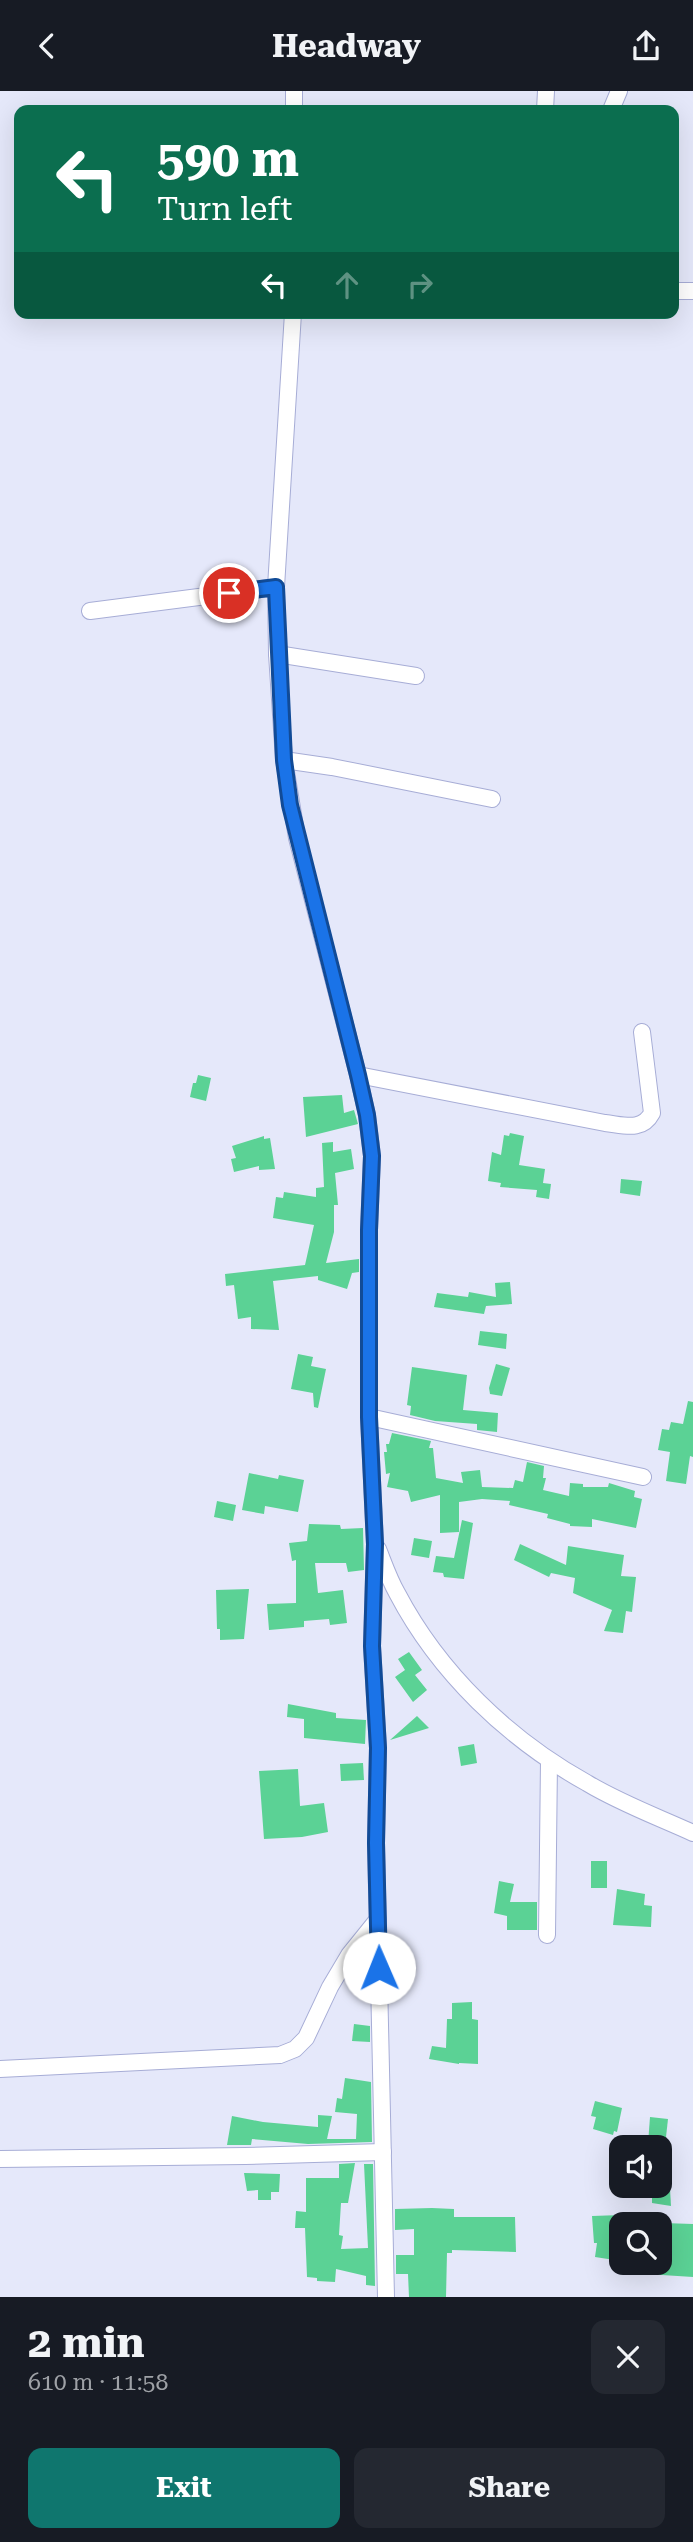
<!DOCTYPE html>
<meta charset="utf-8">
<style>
body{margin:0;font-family:"Roboto Serif",serif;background:#242831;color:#f1f3f6;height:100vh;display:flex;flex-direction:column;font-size:26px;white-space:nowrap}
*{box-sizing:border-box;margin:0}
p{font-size:23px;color:#9ea1a6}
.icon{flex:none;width:38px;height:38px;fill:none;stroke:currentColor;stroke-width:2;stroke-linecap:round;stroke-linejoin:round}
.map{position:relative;height:2206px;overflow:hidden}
.panel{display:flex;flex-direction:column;background:#171b24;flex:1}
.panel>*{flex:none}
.guide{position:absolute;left:14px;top:14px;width:665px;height:214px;border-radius:14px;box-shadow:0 7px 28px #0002;background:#0b6e4f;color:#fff;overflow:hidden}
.fabs{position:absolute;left:609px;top:2044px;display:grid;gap:14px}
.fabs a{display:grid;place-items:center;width:63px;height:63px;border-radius:14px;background:#171b24;box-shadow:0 7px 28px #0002;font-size:35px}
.pin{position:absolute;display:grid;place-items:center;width:60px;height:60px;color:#fff;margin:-30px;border:4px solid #fff;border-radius:50%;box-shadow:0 2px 7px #0007}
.me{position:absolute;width:77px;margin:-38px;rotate:359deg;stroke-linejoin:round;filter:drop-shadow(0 0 5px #0008)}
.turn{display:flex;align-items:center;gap:24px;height:147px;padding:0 28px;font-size:32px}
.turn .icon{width:91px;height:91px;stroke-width:2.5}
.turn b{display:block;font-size:49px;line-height:60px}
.lanes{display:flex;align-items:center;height:66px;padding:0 28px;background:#0003;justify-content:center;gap:35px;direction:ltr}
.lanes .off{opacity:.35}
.round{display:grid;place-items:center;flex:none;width:74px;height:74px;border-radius:14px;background:#242831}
.summary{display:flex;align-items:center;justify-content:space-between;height:119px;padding:0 28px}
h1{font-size:42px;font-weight:700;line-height:52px}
.cta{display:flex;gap:14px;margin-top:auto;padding:14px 28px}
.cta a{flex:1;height:80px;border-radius:14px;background:#0f766e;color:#fff;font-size:28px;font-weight:700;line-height:80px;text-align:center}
.cta a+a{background:#242831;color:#f1f3f6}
header{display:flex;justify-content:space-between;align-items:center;height:91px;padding:0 28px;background:#171b24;font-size:32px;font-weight:700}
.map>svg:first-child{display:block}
</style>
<header><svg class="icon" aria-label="back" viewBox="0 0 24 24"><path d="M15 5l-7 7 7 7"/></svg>Headway<svg class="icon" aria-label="share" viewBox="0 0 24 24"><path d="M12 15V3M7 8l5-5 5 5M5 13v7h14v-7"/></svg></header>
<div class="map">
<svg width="693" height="2206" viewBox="0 0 693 2206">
<rect width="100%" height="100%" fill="#e5e8fa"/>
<g fill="#5bd295">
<polygon points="198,984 211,987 206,1010 190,1006 193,992 196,992"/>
<polygon points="342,1004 344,1022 354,1019 358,1033 306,1046 303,1006"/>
<polygon points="510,1042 524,1045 519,1074 545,1078 543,1092 551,1093 549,1108 536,1106 537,1099 500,1096 501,1092 488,1090 492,1061 501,1064 504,1044 509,1045"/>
<polygon points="264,1045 264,1048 270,1047 275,1078 259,1079 259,1075 234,1081 231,1068 236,1067 232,1055"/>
<polygon points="333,1051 333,1061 351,1058 354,1078 335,1082 338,1114 334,1114 334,1141 326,1172 359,1168 359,1181 352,1182 347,1198 318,1189 318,1185 273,1190 279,1239 251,1238 251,1226 238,1228 234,1194 226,1195 225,1183 305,1174 314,1134 273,1127 276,1106 283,1107 284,1101 316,1106 316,1097 324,1096 322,1052"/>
<polygon points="621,1088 642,1090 640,1105 620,1102"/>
<polygon points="510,1191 512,1213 486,1215 484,1223 434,1216 437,1202 468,1206 469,1201 496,1206 495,1192"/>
<polygon points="480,1240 507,1243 506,1258 478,1254"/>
<polygon points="298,1263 313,1266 311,1275 326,1278 318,1317 314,1316 313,1302 291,1298"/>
<polygon points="496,1273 510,1277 502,1305 490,1303 489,1297"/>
<polygon points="412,1276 467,1284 463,1319 498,1322 497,1341 477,1339 477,1333 435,1330 410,1324 411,1315 407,1314"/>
<polygon points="688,1310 693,1311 693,1366 690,1365 686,1393 666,1390 670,1361 658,1359 662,1338 669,1339 671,1331 683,1333"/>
<polygon points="392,1342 431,1350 429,1357 433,1357 436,1387 463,1392 461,1381 480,1379 482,1396 513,1397 515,1389 523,1391 527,1371 544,1375 543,1387 546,1387 543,1399 569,1405 570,1392 583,1393 583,1396 608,1396 609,1392 635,1400 634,1406 642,1408 636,1437 592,1428 592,1436 570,1435 570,1433 547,1427 548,1423 509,1414 510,1410 482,1408 459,1411 459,1441 440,1442 440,1404 411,1411 408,1400 387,1396 390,1382 386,1383 384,1361 387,1361 386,1353 389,1353"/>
<polygon points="249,1382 278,1388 279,1384 304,1389 298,1421 265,1415 264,1423 242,1419"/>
<polygon points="217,1410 236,1414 233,1430 214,1426"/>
<polygon points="462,1429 473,1432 464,1488 444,1486 443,1482 433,1481 436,1465 454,1467"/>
<polygon points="309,1433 340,1434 341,1438 363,1437 364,1479 348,1481 346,1472 315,1472 318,1502 343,1499 347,1532 330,1534 329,1528 304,1530 304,1536 269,1539 267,1513 296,1512 296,1469 292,1470 289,1452 307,1450"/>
<polygon points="414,1447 432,1450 429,1467 411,1464"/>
<polygon points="520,1453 566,1474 568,1455 624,1464 621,1485 636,1486 632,1521 626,1520 623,1542 604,1540 612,1519 573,1502 575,1487 551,1482 549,1486 514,1469"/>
<polygon points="249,1498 244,1548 220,1549 220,1538 217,1538 216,1499"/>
<polygon points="409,1561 422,1579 415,1584 427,1599 413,1611 395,1586 405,1579 398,1568"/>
<polygon points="288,1613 336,1622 336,1627 366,1629 365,1653 304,1647 304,1628 287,1626"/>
<polygon points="417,1625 429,1637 390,1649"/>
<polygon points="474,1653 477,1672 461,1675 458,1656"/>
<polygon points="363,1672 364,1689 341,1690 340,1673"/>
<polygon points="298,1678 300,1715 324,1712 328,1741 302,1746 264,1748 259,1680"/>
<rect x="591" y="1770" width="16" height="27"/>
<polygon points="499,1790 514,1793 510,1811 537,1811 537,1839 507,1839 507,1825 494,1822"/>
<polygon points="617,1798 645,1803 644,1814 652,1815 651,1836 613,1834"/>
<polygon points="472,1911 472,1928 478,1929 478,1973 459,1972 459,1973 429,1968 432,1955 446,1957 447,1928 452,1928 452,1912"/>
<polygon points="354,1933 370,1935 370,1951 352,1950"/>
<polygon points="345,1987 371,1991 372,2051 308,2053 252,2048 251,2054 227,2054 232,2025 263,2031 318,2036 318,2024 332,2025 327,2048 356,2048 357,2023 335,2021 337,2007 342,2008"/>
<polygon points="595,2010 622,2017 617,2041 614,2040 613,2044 593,2038 596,2026 591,2025"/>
<polygon points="650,2026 668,2028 665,2055 648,2053"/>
<polygon points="355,2072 348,2112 341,2112 339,2144 343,2145 341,2158 368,2157 364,2073 373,2073 375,2195 366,2194 366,2185 336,2178 335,2191 317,2190 317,2187 307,2186 305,2137 295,2137 296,2120 306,2121 306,2087 339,2087 339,2073"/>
<polygon points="244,2082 280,2083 279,2101 271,2101 271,2109 258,2109 258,2099 247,2100"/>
<polygon points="652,2097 670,2097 671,2115 652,2112"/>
<polygon points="432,2117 454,2118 454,2126 515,2126 516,2161 452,2159 452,2162 447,2162 446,2206 409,2206 408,2183 396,2183 396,2164 414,2164 414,2138 395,2139 395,2118"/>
<polygon points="621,2124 621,2170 595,2166 597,2152 594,2152 592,2125"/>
<polygon points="663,2132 693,2133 693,2186 631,2182 631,2173 660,2172"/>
</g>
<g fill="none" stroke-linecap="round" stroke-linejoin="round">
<defs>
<g id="minor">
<polyline points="294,0 294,19"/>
<polyline points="545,19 546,0"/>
<polyline points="611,19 619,0"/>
<polyline points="674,200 693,200"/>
<polyline points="293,222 276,496 277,563 284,669 297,747 358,984 367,1024 372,1065 369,1139 369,1326 375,1453 372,1555 378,1657 376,1752 386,2206"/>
<polyline points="90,520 276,496"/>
<polyline points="277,563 416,585"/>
<polyline points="284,669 332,676 492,708"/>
<path d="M358 984 605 1032C624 1034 642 1041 652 1022L642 941"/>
<polyline points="369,1326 643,1386"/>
<path d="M378 1458C384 1473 389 1488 397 1502 439 1582 508 1648 587 1692 620 1712 658 1726 693 1742"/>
<polyline points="547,1844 549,1670"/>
<polyline points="0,1978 280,1964 295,1958 306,1947 330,1896 349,1864 378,1828"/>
<polyline points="0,2068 245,2065 383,2061"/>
</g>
</defs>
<use href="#minor" stroke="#a7add6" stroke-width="18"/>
<use href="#minor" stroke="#fff" stroke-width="16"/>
</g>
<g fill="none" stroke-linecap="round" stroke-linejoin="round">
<defs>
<polyline id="route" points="229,502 276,496 284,669 290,714 358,984 367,1024 372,1065 369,1139 369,1326 375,1453 372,1555 378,1657 376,1752 379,1877"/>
</defs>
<use href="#route" stroke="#114b97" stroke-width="18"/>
<use href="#route" stroke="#1a73e8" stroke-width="12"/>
</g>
</svg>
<div class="fabs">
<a><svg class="icon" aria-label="sound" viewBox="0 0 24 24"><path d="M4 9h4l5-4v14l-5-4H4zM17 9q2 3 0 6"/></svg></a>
<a><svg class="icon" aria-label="search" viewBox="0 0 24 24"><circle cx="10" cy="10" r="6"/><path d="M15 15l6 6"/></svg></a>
</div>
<div class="pin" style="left:229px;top:502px;background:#d93025"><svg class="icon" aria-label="arrive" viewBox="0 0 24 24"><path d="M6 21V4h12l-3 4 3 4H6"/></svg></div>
<svg class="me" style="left:379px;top:1877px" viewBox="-20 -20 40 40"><circle r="19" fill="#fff"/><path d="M0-13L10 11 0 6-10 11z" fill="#1a73e8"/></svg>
<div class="guide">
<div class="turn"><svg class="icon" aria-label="left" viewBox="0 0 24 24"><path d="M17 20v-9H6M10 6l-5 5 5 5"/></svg><div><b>590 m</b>Turn left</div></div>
<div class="lanes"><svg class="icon" aria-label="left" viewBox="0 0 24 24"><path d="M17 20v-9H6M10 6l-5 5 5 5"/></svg><svg class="icon off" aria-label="ahead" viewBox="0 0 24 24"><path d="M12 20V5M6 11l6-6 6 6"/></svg><svg class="icon off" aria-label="right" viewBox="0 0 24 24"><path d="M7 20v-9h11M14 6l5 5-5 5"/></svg></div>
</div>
</div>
<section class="panel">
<div class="summary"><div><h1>2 min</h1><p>610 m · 11:58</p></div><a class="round"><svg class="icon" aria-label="close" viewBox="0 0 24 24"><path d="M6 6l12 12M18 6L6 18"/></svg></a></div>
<div class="cta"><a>Exit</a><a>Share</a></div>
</section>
